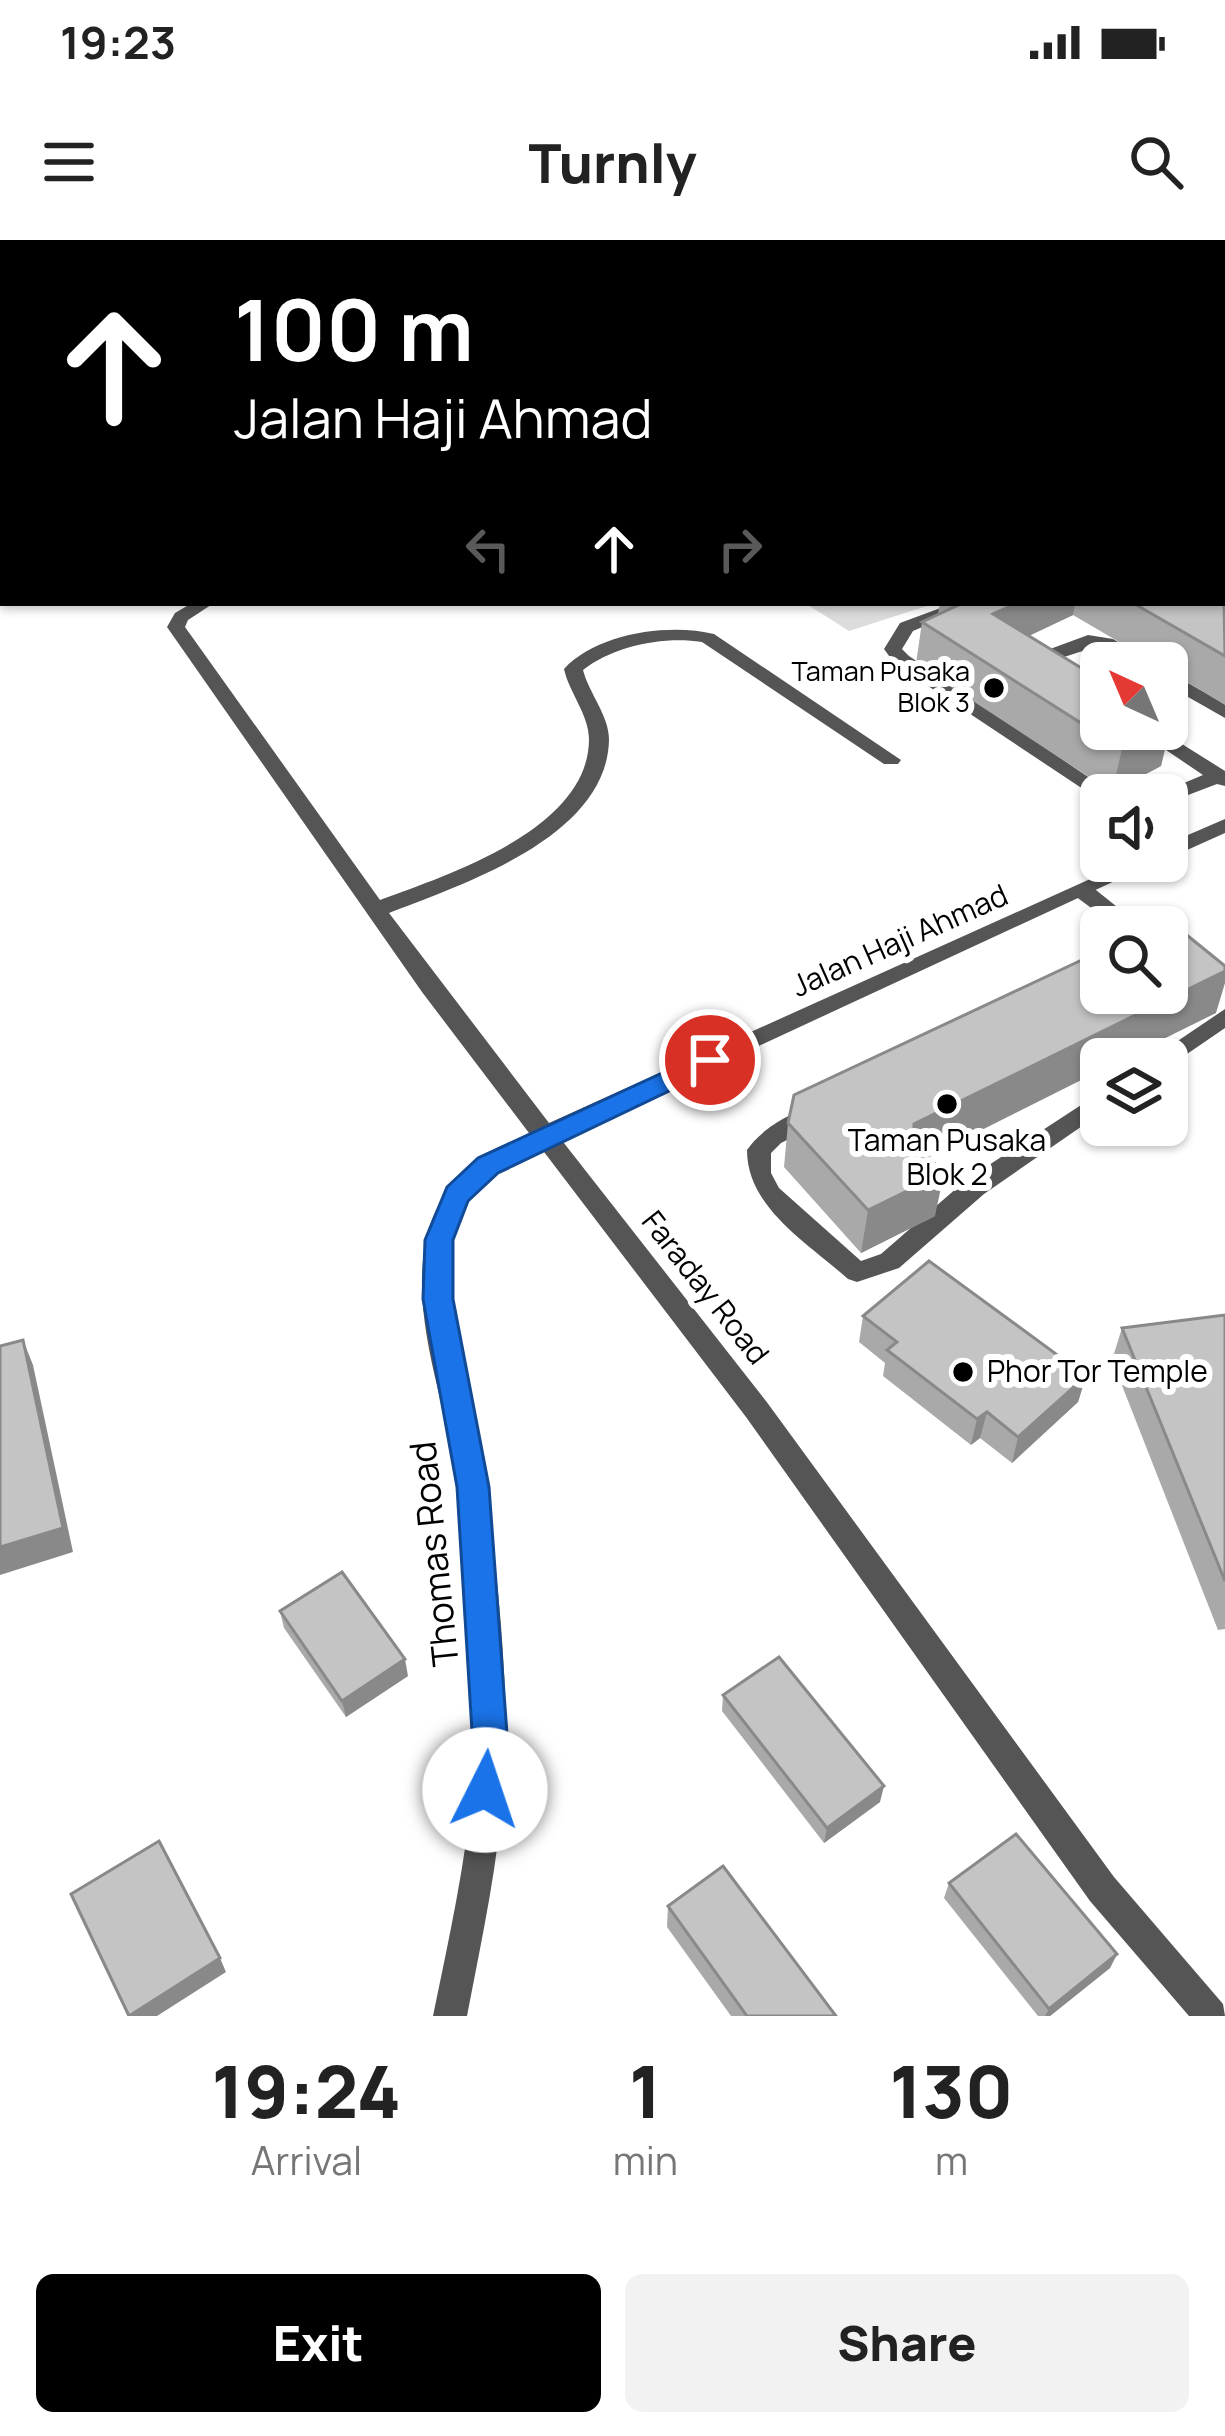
<!DOCTYPE html>
<style>
body{margin:0;font-family:Manrope,sans-serif;background:#f2f2f2;color:#222;height:100vh;display:flex;flex-direction:column;font-size:45px;white-space:nowrap}
*{box-sizing:border-box;margin:0}
p{font-size:39px;color:#767676}
.icon{flex:none;width:66px;height:66px;fill:none;stroke:currentColor;stroke-width:2;stroke-linecap:round;stroke-linejoin:round}
.map{position:relative;height:1776px;overflow:hidden}
.details{display:flex;flex-direction:column;background:#fff;flex:1}
.details>*{flex:none}
.banner{position:absolute;left:0px;top:0px;width:1227px;height:366px;box-shadow:0 3px 9px #0004;background:#000;color:#fff;overflow:hidden}
.needle{width:78px;rotate:316deg}
.fabs{position:absolute;left:1080px;top:402px;display:grid;gap:24px}
.fabs a{display:grid;place-items:center;width:108px;height:108px;border-radius:18px;background:#fff;box-shadow:0 3px 9px #0004;font-size:60px}
.pin{position:absolute;display:grid;place-items:center;width:102px;height:102px;color:#fff;margin:-51px;border:6px solid #fff;border-radius:50%;box-shadow:0 3px 12px #0007}
.me{position:absolute;width:132px;margin:-66px;rotate:4deg;stroke-linejoin:round;filter:drop-shadow(0 0 9px #0008)}
.turn{display:flex;align-items:center;gap:42px;height:252px;padding:0 36px;font-size:54px}
.turn .icon{width:156px;height:156px;stroke-width:2.5}
.turn b{display:block;font-size:84px;line-height:102px}
.lanes{display:flex;align-items:center;height:114px;padding:0 36px;background:#0003;justify-content:center;gap:60px;direction:ltr}
.lanes .off{opacity:.35}
.eta{display:flex;justify-content:space-evenly;align-items:center;height:204px;text-align:center}
.eta b{font-size:72px;font-weight:800;line-height:84px}
.button{display:flex;gap:24px;margin-top:auto;padding:24px 36px}
.button a{flex:1;height:138px;border-radius:18px;background:#000;color:#fff;font-size:48px;font-weight:800;line-height:138px;text-align:center}
.button a+a{background:#f2f2f2;color:#222}
.status{display:flex;justify-content:space-between;align-items:center;height:84px;padding:0 60px;background:#fff;direction:ltr}
.status svg{height:33px;fill:currentColor}
header{display:flex;justify-content:space-between;align-items:center;height:156px;padding:0 36px;background:#fff;font-size:54px;font-weight:800}
.map>svg:first-child{display:block}
</style>
<div class="status"><b>19:23</b><svg viewBox="0 0 49 12"><path d="M0 12V9h3v3zM5 12V6h3v6zM10 12V3h3v9zM15 12V0h3v12zM26 1h20v11H26zM47 4h2v5h-2z"/></svg></div>
<header><svg class="icon" aria-label="menu" viewBox="0 0 24 24"><path d="M4 6h16M4 12h16M4 18h16"/></svg>Turnly<svg class="icon" aria-label="search" viewBox="0 0 24 24"><circle cx="10" cy="10" r="6"/><path d="M15 15l6 6"/></svg></header>
<div class="map">
<svg width="1225" height="1776" viewBox="0 0 1225 1776">
<rect width="100%" height="100%" fill="#fff"/>
<polygon fill="#dcdcdc" points="805,363 936,363 849,391"/>
<g fill="none" stroke-linecap="round" stroke-linejoin="round">
<g fill="#555" fill-rule="evenodd">
<polygon points="541,0 557,0 559,3 543,3"/>
<rect x="0" y="91" width="3" height="10"/>
<polygon points="1225,160 1225,170 1224,171 1224,161"/>
<rect x="1224" y="319" width="1" height="10"/>
<polygon points="954,363 979,363 913,391 902,409 909,416 1115,555 1101,555 1098,559 895,424 884,409 900,383"/>
<polygon points="1088,395 1113,399 1153,423 1131,423 1098,406 1058,419 1058,423 1101,452 1101,467 1040,425 1042,412"/>
<polygon points="1167,431 1225,464 1225,478 1167,445"/>
<polygon points="1135,489 1158,489 1225,531 1225,546 1217,544 1167,563 1167,555 1160,553 1203,535"/>
<polygon points="1083,644 1091,646 1142,687 1117,687 1075,656 1072,651"/>
<polygon points="1225,769 1225,788 1171,825 1167,826 1167,819 1151,819"/>
<path d="M1101 852V873L984 954 899 1028 857 1042 848 1039C808 1003 747 968 747 910 760 890 799 864 823 870L827 876 823 882 781 903 771 913V933L779 948 861 1021 881 1014 966 940Z"/>
</g>
<g fill="#555" fill-rule="evenodd">
<polygon points="55,0 71,0 73,3 57,3"/>
<polygon points="398,0 414,0 416,3 400,3"/>
<polygon points="1225,355 1225,366 1219,365 1224,363"/>
<path d="M192 363H214L188 380 185 387 380 660C450 634 589 589 589 499 589 475 569 452 564 429 597 393 669 383 714 394L901 520 898 524H884L702 402C663 396 614 406 583 430 589 453 609 476 609 499 608 597 463 644 389 673L549 883 1130 621H1158L560 898 766 1161 1114 1637 1223 1764 1225 1776H1189L1090 1661 746 1177 541 908C504 928 464 951 453 995 432 1081 478 1173 488 1257 498 1350 510 1447 504 1541 499 1620 482 1698 467 1776H433C449 1699 466 1621 473 1543 480 1447 470 1347 459 1252 450 1170 409 1084 426 1000 437 945 483 917 529 893L422 752 167 387 175 373Z"/>
<polygon points="1225,579 1225,593 1167,619 1167,604"/>
</g>
</g>
<g fill="#a9a9a9">
<polygon points="165,0 363,0 363,3 162,3 162,1"/>
<polygon points="3,27 3,78 0,75 0,28"/>
<polygon points="1225,192 1225,308 1224,308"/>
<polygon points="1225,362 1225,465 1167,430 1167,423 1155,423 1073,375 1029,396 1171,483 1161,526 1112,552 916,424 922,382 938,374 940,363"/>
<polygon points="1216,773 1101,819 1101,830 928,917 935,976 861,1013 784,927 788,883"/>
<polygon points="1225,1075 1225,1389 1218,1390 1112,1120 1122,1088"/>
<polygon points="863,1076 1086,1136 1078,1162 1012,1223 980,1198 971,1205 883,1136 885,1123 859,1102"/>
<polygon points="280,1371 408,1436 346,1477 284,1388"/>
<polygon points="723,1455 880,1562 824,1603 722,1471"/>
<polygon points="949,1643 1117,1714 1110,1728 1050,1776 1038,1776 944,1658"/>
<polygon points="668,1666 836,1776 731,1776 667,1687"/>
</g>
<g fill="#898989">
<rect x="320" y="0" width="43" height="3"/>
<polygon points="3,36 3,60 0,47 0,37"/>
<polygon points="3,232 3,251 0,252 0,233"/>
<polygon points="1017,363 1075,363 1073,375 986,416 993,374"/>
<polygon points="1171,483 1161,526 1112,552 1122,509 1160,489 1167,489 1167,485"/>
<polygon points="1225,731 1225,743 1216,773 1123,819 1101,819 1101,830 907,927 914,884"/>
<polygon points="944,933 935,976 861,1013 868,970"/>
<polygon points="23,1100 33,1125 73,1312 0,1335 0,1307"/>
<polygon points="1086,1136 1078,1162 1012,1223 1018,1197"/>
<polygon points="987,1172 980,1198 971,1205 977,1179"/>
<polygon points="405,1419 408,1436 346,1477 342,1461"/>
<polygon points="884,1546 880,1562 824,1603 827,1588"/>
<polygon points="1117,1714 1110,1728 1050,1776 1045,1776 1049,1769"/>
<polygon points="220,1718 226,1732 157,1776 129,1776"/>
</g>
<g fill="#c4c4c4" stroke="#898989" stroke-width="3">
<polygon points="165,0 254,0 259,3 165,3 162,1"/>
<polygon points="273,0 298,0 303,3 278,3"/>
<polygon points="841,0 986,0 992,3 834,2"/>
<polygon points="1225,192 1225,253 1224,253"/>
<polygon points="0,212 3,215 3,232 0,233"/>
<polygon points="1224,361 1225,416 1133,363 1224,363"/>
<polygon points="963,363 1017,363 993,374 1101,440 1101,489 1160,489 1122,509 922,382"/>
<polygon points="1167,679 1225,726 1225,731 914,884 914,902 944,933 868,970 788,883 794,855 1101,711 1101,753 1167,753 1167,687 1151,687"/>
<polygon points="929,1021 1086,1136 1018,1197 987,1172 977,1179 887,1110 897,1102 863,1076"/>
<polygon points="1225,1075 1225,1341 1122,1088"/>
<polygon points="23,1100 63,1288 0,1307 0,1106"/>
<polygon points="342,1332 405,1419 342,1461 280,1371"/>
<polygon points="779,1417 884,1546 827,1588 723,1455"/>
<polygon points="1016,1594 1117,1714 1049,1769 949,1643"/>
<polygon points="159,1601 220,1718 129,1776 71,1654"/>
<polygon points="723,1626 836,1776 747,1776 668,1666"/>
</g>
<polygon fill="#1a73e8" stroke="#114b97" stroke-width="3" points="710,811 723,820 719,827 498,933 468,961 453,1000 453,1059 489,1247 508,1508 498,1562 485,1567 472,1562 467,1550 473,1508 457,1247 423,1059 425,1000 447,947 478,918"/>
<g fill="#000" stroke="#fff" stroke-width="4.5">
<circle cx="994" cy="448" r="12"/>
<circle cx="947" cy="864" r="12"/>
<circle cx="963" cy="1132" r="12"/>
</g>
<g text-anchor="middle" stroke-width="12" stroke-linejoin="round" paint-order="stroke">
<g font-size="27" fill="#000" stroke="#fff" text-anchor="end">
<text x="970" y="441">Taman Pusaka<tspan x="970" dy="31">Blok 3</tspan></text>
</g>
<g font-size="30" fill="#000" stroke="#fff">
<text transform="translate(900 701) rotate(-24)" y="10">Jalan Haji Ahmad</text>
<text transform="translate(705 1048) rotate(52)" y="10">Faraday Road</text>
</g>
<g font-size="30" fill="#000" stroke="#fff">
<text x="947" y="911">Taman Pusaka<tspan x="947" dy="34">Blok 2</tspan></text>
<text x="987" y="1142" text-anchor="start">Phor Tor Temple</text>
</g>
<g font-size="36" fill="#000" stroke="#fff">
<text transform="translate(434 1314) rotate(-96)" y="13">Thomas Road</text>
</g>
</g>
</svg>
<div class="fabs">
<a><svg class="needle" viewBox="-14 -14 28 28"><path d="M0-13l5 13h-10z" fill="#e53935"/><path d="M0 13l5-13h-10z" fill="#767676"/></svg></a>
<a><svg class="icon" aria-label="sound" viewBox="0 0 24 24"><path d="M4 9h4l5-4v14l-5-4H4zM17 9q2 3 0 6"/></svg></a>
<a><svg class="icon" aria-label="search" viewBox="0 0 24 24"><circle cx="10" cy="10" r="6"/><path d="M15 15l6 6"/></svg></a>
<a><svg class="icon" aria-label="layers" viewBox="0 0 24 24"><path d="M12 4l9 5-9 5-9-5zM3 14l9 5 9-5"/></svg></a>
</div>
<div class="pin" style="left:710px;top:820px;background:#d93025"><svg class="icon" aria-label="arrive" viewBox="0 0 24 24"><path d="M6 21V4h12l-3 4 3 4H6"/></svg></div>
<svg class="me" style="left:485px;top:1550px" viewBox="-20 -20 40 40"><circle r="19" fill="#fff"/><path d="M0-13L10 11 0 6-10 11z" fill="#1a73e8"/></svg>
<div class="banner">
<div class="turn"><svg class="icon" aria-label="ahead" viewBox="0 0 24 24"><path d="M12 20V5M6 11l6-6 6 6"/></svg><div><b>100 m</b>Jalan Haji Ahmad</div></div>
<div class="lanes"><svg class="icon off" aria-label="left" viewBox="0 0 24 24"><path d="M17 20v-9H6M10 6l-5 5 5 5"/></svg><svg class="icon" aria-label="ahead" viewBox="0 0 24 24"><path d="M12 20V5M6 11l6-6 6 6"/></svg><svg class="icon off" aria-label="right" viewBox="0 0 24 24"><path d="M7 20v-9h11M14 6l5 5-5 5"/></svg></div>
</div>
</div>
<section class="details">
<div class="eta">
<div><b>19:24</b><p>Arrival</p></div>
<div><b>1</b><p>min</p></div>
<div><b>130</b><p>m</p></div>
</div>
<div class="button"><a>Exit</a><a>Share</a></div>
</section>
